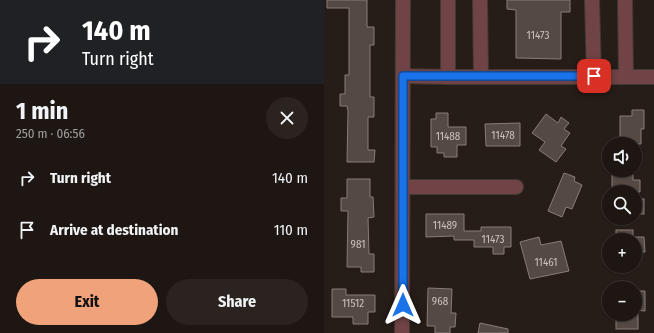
<!DOCTYPE html>
<meta charset="utf-8">
<style>
body{margin:0;font-family:"Fira Sans Condensed",sans-serif;background:#2a2320;color:#f1f3f6;height:100vh;display:flex;flex-direction:column;font-size:15px;white-space:nowrap}
*{box-sizing:border-box;margin:0}
p{font-size:13px;color:#a09f9f}
.icon{flex:none;width:22px;height:22px;fill:none;stroke:currentColor;stroke-width:2;stroke-linecap:round;stroke-linejoin:round}
.map{position:relative;flex:1;overflow:hidden}
.side{display:flex;flex-direction:column;background:#1d1612;width:324px}
.side>*{flex:none}
.banner{background:#202124;color:#fff;overflow:hidden}
.buttons{position:absolute;left:278px;top:137px;display:grid;gap:8px}
.buttons a{display:grid;place-items:center;width:40px;height:40px;border-radius:50%;background:#1d1612;box-shadow:0 1px 3px #0004,0 0 0 1px #3b3532;font-size:20px}
.pin{position:absolute;display:grid;place-items:center;width:34px;height:34px;color:#fff;margin:-17px;border-radius:8px;box-shadow:0 2px 6px #0006}
.me{position:absolute;width:44px;margin:-22px;rotate:0deg;stroke-linejoin:round;filter:drop-shadow(0 0 3px #0008)}
.turn{display:flex;align-items:center;gap:14px;height:84px;padding:0 16px;font-size:18px}
.turn .icon{width:52px;height:52px;stroke-width:2.5}
.turn b{display:block;font-size:28px;line-height:34px}
.round{display:grid;place-items:center;flex:none;width:42px;height:42px;border-radius:21px;background:#2a2320}
.head{display:flex;align-items:center;justify-content:space-between;height:68px;padding:0 16px}
h1{font-size:24px;font-weight:700;line-height:30px}
.primary-button{display:flex;gap:8px;margin-top:auto;padding:8px 16px}
.primary-button a{flex:1;height:46px;border-radius:24px;background:#f0a27a;color:#111;font-size:16px;font-weight:700;line-height:46px;text-align:center}
.primary-button a+a{background:#2a2320;color:#f1f3f6}
ul{padding:0;list-style:none}
li{display:flex;align-items:center;gap:12px;height:52px;padding:0 16px}
li div{flex:1}
li b{display:block;font-size:15px}
li em{font-style:normal}
main{display:flex;flex:1;min-height:0}
.map>svg:first-child{display:block}
</style>
<main>
<section class="side">
<div class="banner">
<div class="turn"><svg class="icon" aria-label="right" viewBox="0 0 24 24"><path d="M7 20v-9h11M14 6l5 5-5 5"/></svg><div><b>140 m</b>Turn right</div></div>
</div>
<div class="head"><div><h1>1 min</h1><p>250 m · 06:56</p></div><a class="round"><svg class="icon" aria-label="close" viewBox="0 0 24 24"><path d="M6 6l12 12M18 6L6 18"/></svg></a></div>
<ul>
<li><svg class="icon" aria-label="right" viewBox="0 0 24 24"><path d="M7 20v-9h11M14 6l5 5-5 5"/></svg><div><b>Turn right</b></div><em>140 m</em></li>
<li><svg class="icon" aria-label="arrive" viewBox="0 0 24 24"><path d="M6 21V4h12l-3 4 3 4H6"/></svg><div><b>Arrive at destination</b></div><em>110 m</em></li>
</ul>
<div class="primary-button"><a>Exit</a><a>Share</a></div>
</section>
<div class="map">
<svg width="330" height="333" viewBox="0 0 330 333">
<rect width="100%" height="100%" fill="#271d18"/>
<g fill="#544943" stroke="#887c76">
<polygon points="3,0 43,0 43,27 50,27 50,45 46,45 46,97 50,97 50,117 44,117 44,150 51,150 50,162 23,162 24,111 23,106 16,106 16,94 21,94 21,75 25,75 25,8 3,8"/>
<polygon points="183,0 246,0 246,12 237,12 237,59 192,58 192,10 183,9"/>
<polygon points="308,110 320,110 320,129 317,129 317,144 299,144 299,140 296,140 296,116 308,116"/>
<polygon points="112,113 124,113 124,127 142,127 142,145 133,145 133,157 120,157 120,153 113,153 113,147 107,147 107,119 112,119"/>
<polygon points="222,114 234,123 237,117 245,123 240,129 246,133 237,146 242,149 232,162 215,150 221,142 208,133"/>
<polygon points="196,123 196,146 162,146 161,124"/>
<polygon points="240,173 251,177 250,181 258,185 248,209 242,207 238,217 224,211"/>
<polygon points="288,173 309,173 309,180 316,180 316,192 295,192 295,190 288,190"/>
<polygon points="23,179 46,179 46,197 49,197 50,217 44,218 45,254 50,254 50,272 37,272 37,267 23,267 24,211 17,211 17,198 23,198"/>
<rect x="311" y="199" width="9" height="15"/>
<polygon points="102,214 140,214 140,231 157,231 157,227 187,227 187,247 180,247 180,254 169,254 169,247 150,247 150,240 130,240 130,236 102,237"/>
<rect x="292" y="230" width="17" height="10"/>
<polygon points="215,237 217,245 237,241 245,271 206,279 196,242"/>
<polygon points="311,237 320,237 321,252 311,252"/>
<polygon points="104,288 128,289 127,313 132,313 131,327 126,327 126,333 111,333 111,326 103,326"/>
<polygon points="8,289 22,289 22,295 51,295 51,312 44,312 44,324 29,324 29,317 8,317"/>
<polygon points="311,291 321,291 321,311 311,310"/>
<rect x="292" y="314" width="22" height="15"/>
<polygon points="156,323 184,329 184,333 154,333"/>
</g>
<g fill="none" stroke-linecap="round" stroke-linejoin="round">
<defs>
<g id="minor">
<polyline points="156,0 157,77"/>
<polyline points="268,0 270,76"/>
<polyline points="301,0 302,76"/>
<polyline points="79,76 124,77 124,0"/>
<polyline points="124,77 330,77"/>
<polyline points="79,187 192,187"/>
<polyline points="78,333 79,0"/>
</g>
</defs>
<use href="#minor" stroke="#433934" stroke-width="16"/>
<use href="#minor" stroke="#704446" stroke-width="14"/>
</g>
<g fill="none" stroke-linecap="round" stroke-linejoin="round">
<defs>
<polyline id="route" points="79,305 79,76 270,76"/>
</defs>
<use href="#route" stroke="#114b97" stroke-width="10"/>
<use href="#route" stroke="#1a73e8" stroke-width="7"/>
</g>
<g text-anchor="middle" stroke-width="4" stroke-linejoin="round" paint-order="stroke">
<g font-size="11" fill="#c8c0bb">
<text x="214" y="39">11473</text>
<text x="179" y="139">11478</text>
<text x="124" y="140">11488</text>
<text x="121" y="229">11489</text>
<text x="169" y="243">11473</text>
<text x="34" y="248">981</text>
<text x="222" y="266">11461</text>
<text x="116" y="305">968</text>
<text x="29" y="307">11512</text>
</g>
</g>
</svg>
<div class="buttons">
<a><svg class="icon" aria-label="sound" viewBox="0 0 24 24"><path d="M4 9h4l5-4v14l-5-4H4zM17 9q2 3 0 6"/></svg></a>
<a><svg class="icon" aria-label="search" viewBox="0 0 24 24"><circle cx="10" cy="10" r="6"/><path d="M15 15l6 6"/></svg></a>
<a>+</a>
<a>−</a>
</div>
<div class="pin" style="left:270px;top:76px;background:#d93025"><svg class="icon" aria-label="arrive" viewBox="0 0 24 24"><path d="M6 21V4h12l-3 4 3 4H6"/></svg></div>
<svg class="me" style="left:79px;top:305px" viewBox="-20 -20 40 40"><path d="M0-17L14 15 0 8-14 15z" fill="#1a73e8" stroke="#fff" stroke-width="4"/></svg>
</div>
</main>
